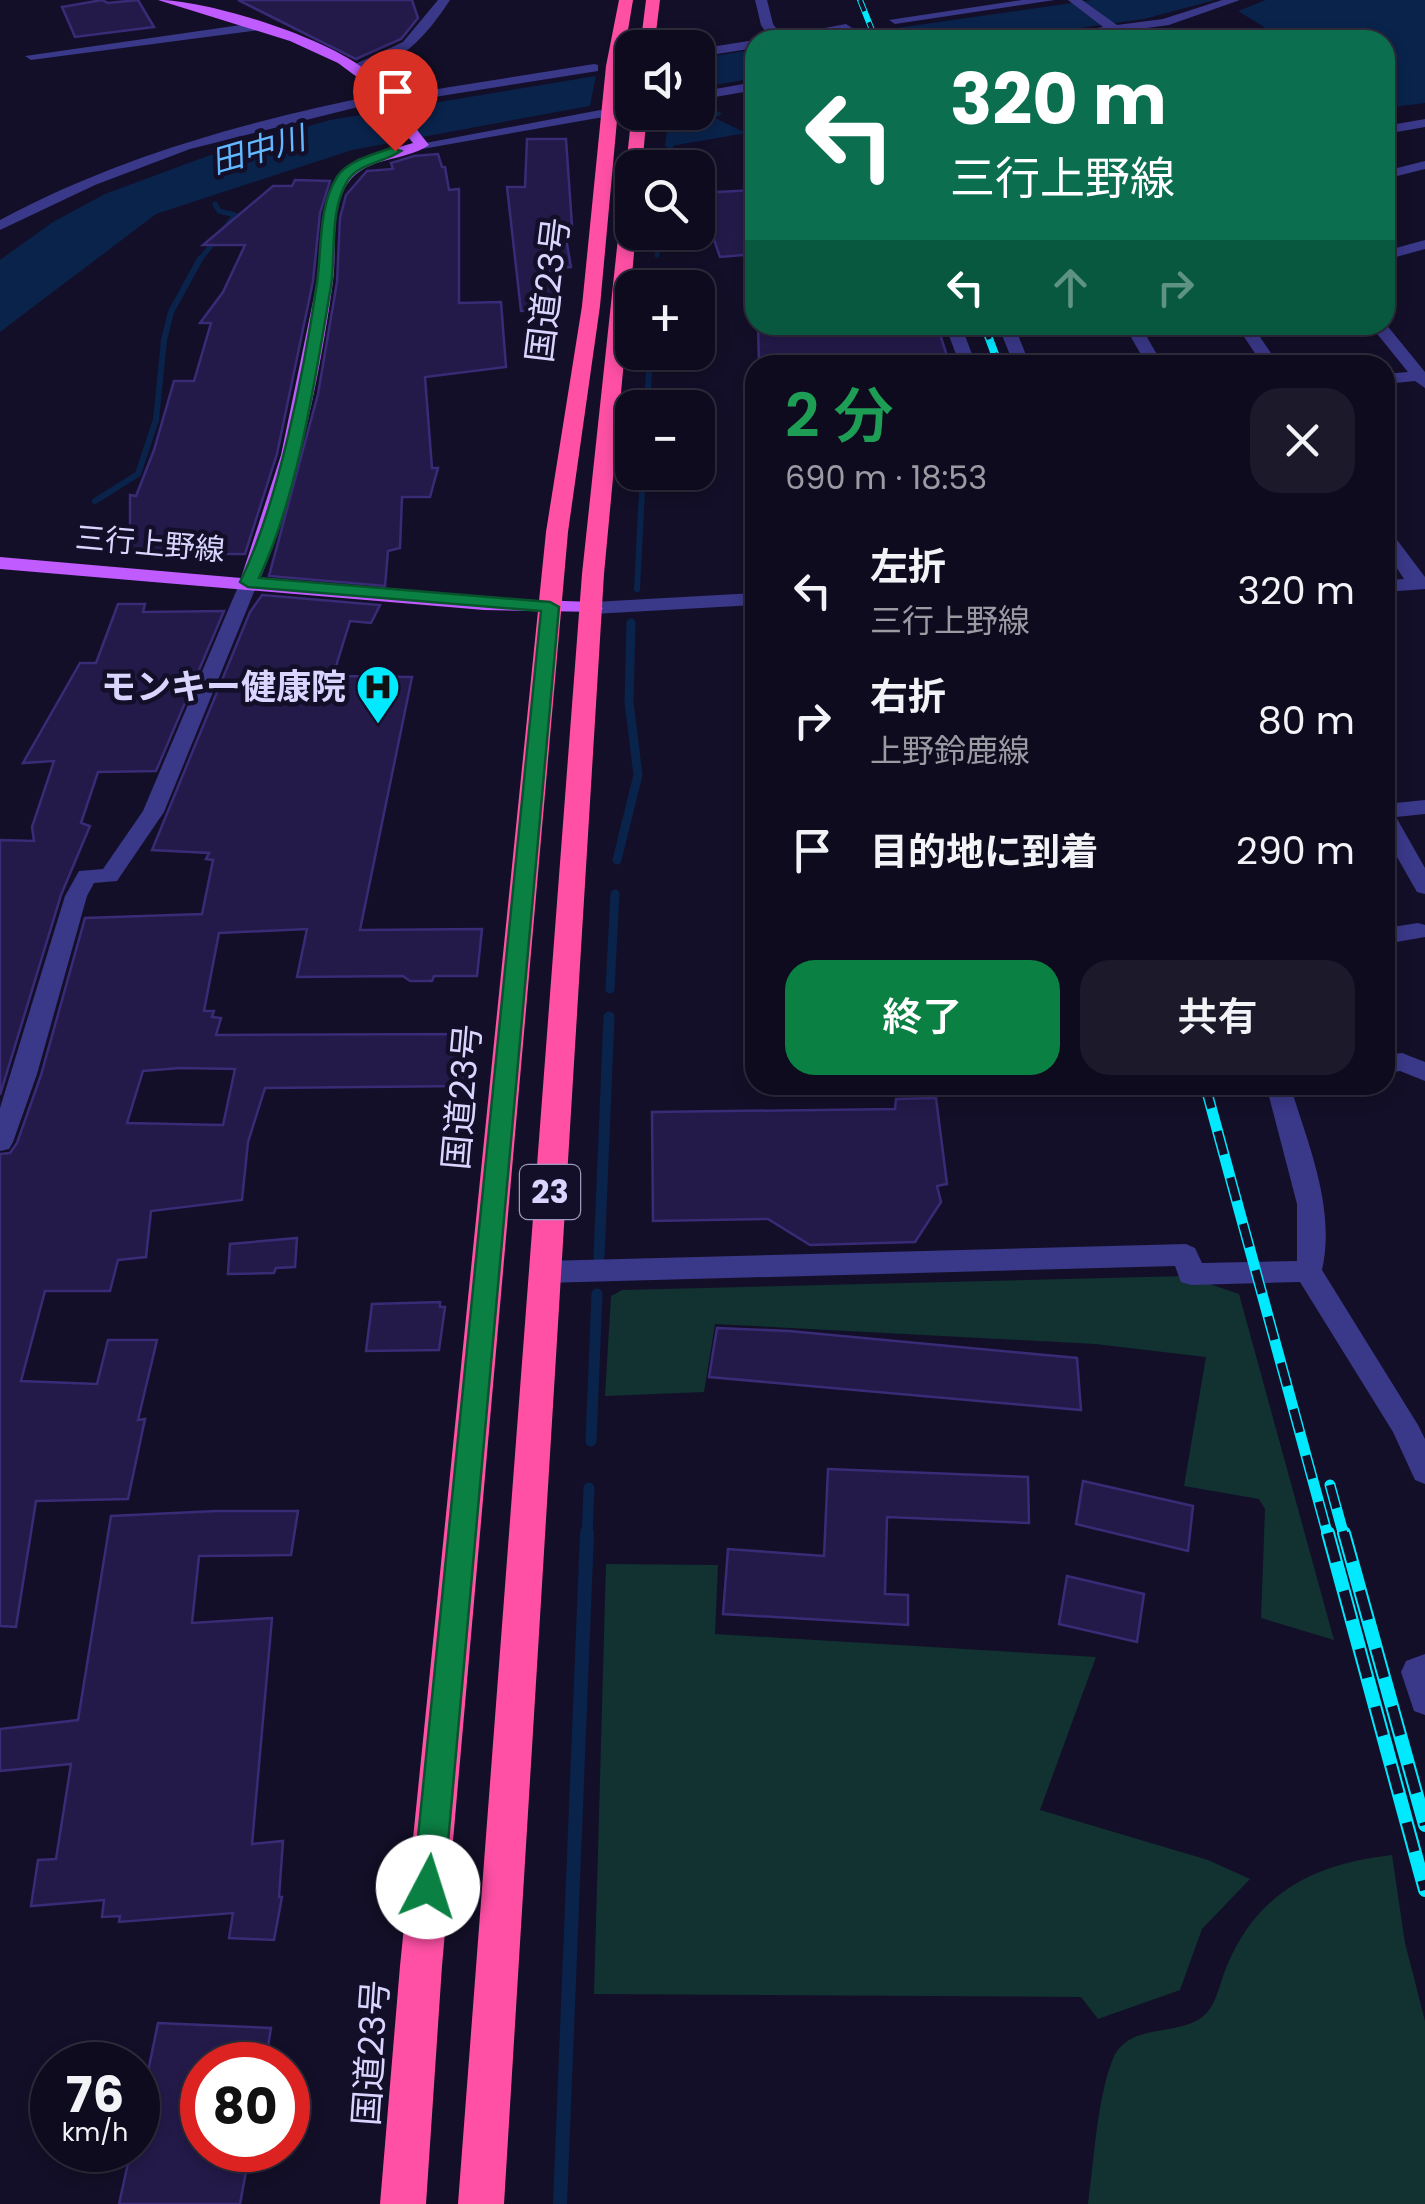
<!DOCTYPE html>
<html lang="ja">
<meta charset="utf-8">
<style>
body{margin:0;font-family:Poppins,"Noto Sans JP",sans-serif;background:#1c192b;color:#f1f3f6;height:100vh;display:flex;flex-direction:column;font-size:38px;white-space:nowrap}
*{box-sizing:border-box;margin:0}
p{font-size:32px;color:#9b9ba4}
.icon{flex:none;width:55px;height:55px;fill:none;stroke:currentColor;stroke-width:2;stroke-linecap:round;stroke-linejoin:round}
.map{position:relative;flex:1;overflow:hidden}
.drawer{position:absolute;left:745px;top:355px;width:650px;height:740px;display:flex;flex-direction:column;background:#0e0b1e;border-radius:30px;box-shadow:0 5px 15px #0003,0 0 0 2px #2e2b3c}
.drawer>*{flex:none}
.top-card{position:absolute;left:745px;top:30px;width:650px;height:305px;border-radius:30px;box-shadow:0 5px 15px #0003,0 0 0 2px #2e2b3c;background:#0b6e4f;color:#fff;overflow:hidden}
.tools{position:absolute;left:615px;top:30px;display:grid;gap:20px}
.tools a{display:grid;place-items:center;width:100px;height:100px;border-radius:20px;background:#0e0b1e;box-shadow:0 5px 15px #0003,0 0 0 2px #2e2b3c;font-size:50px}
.speed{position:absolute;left:30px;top:2042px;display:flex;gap:20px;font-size:50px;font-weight:700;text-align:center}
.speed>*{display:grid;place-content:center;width:130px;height:130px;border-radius:50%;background:#0e0b1e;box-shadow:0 5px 15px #0003,0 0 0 2px #2e2b3c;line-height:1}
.speed small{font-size:25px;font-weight:400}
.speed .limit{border:15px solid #d22;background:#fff;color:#111}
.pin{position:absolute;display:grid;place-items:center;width:85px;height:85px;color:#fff;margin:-102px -42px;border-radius:50% 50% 50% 0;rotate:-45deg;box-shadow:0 0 10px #0007}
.pin .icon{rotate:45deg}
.me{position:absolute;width:110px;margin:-55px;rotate:5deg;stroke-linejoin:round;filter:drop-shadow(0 0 8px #0008)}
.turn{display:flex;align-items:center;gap:35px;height:210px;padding:0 40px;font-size:45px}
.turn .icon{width:130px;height:130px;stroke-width:2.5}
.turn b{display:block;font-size:70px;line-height:85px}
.lanes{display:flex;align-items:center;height:95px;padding:0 40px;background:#0003;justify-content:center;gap:50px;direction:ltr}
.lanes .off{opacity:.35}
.round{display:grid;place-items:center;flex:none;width:105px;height:105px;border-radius:30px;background:#1c192b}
.headline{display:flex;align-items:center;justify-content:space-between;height:170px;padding:0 40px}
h1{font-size:60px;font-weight:600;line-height:75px;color:#1e9e55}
.primary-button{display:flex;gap:20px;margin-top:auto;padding:20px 40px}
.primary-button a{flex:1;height:115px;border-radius:30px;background:#0b8043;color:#fff;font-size:40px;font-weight:600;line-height:115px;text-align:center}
.primary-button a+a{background:#1c192b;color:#f1f3f6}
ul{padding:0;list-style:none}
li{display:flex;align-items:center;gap:30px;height:130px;padding:0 40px}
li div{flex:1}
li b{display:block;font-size:38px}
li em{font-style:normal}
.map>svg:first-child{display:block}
</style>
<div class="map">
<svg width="1425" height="2204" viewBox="0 0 1425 2204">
<rect width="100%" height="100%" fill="#130f28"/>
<g fill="#113230">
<polygon points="1186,1276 1239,1294 1334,1640 1261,1618 1265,1509 1259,1499 1184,1486 1206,1357 1095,1344 715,1324 704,1392 605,1396 611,1296 622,1290"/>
<polygon points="606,1564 718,1565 715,1634 1096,1657 1040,1810 1208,1860 1250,1879 1202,1929 1180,1990 1098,2019 1081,1997 594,1994"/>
<path d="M1392 1855 1405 1943 1425 2021V2204H1088C1094 2160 1097 2101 1112 2061 1126 2024 1169 2036 1198 2020 1216 2010 1219 1985 1226 1968 1257 1892 1314 1864 1392 1855Z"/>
</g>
<g fill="#0a234b">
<polygon points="1093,0 1215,0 1144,19 993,40 812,40"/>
<polygon points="1266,0 1425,0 1425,103 1393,107 1385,103 1385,40 1285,40 1238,11"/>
<polygon points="755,49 755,78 698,88 698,59"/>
<polygon points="632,70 632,98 352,150 156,214 0,332 0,260 53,222 105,194 213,154 330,120"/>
<polygon points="708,104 722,114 715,118 746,133 665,147 669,113 698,112 698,106"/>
</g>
<polygon fill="#130f28" points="632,65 632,103 589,111 597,70"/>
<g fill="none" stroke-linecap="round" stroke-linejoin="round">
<g stroke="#0a234b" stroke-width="5">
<polyline points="667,168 670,147 678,136"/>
<polyline points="657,255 659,232"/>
<polyline points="199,261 235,215 219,211 215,204"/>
</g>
<g stroke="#0a234b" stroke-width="6">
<polyline points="653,288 655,272"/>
<polyline points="647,408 650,352"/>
<polyline points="95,501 138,474 156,420 164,340 171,312 200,259"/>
<polyline points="637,589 643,472"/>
</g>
<g stroke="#0a234b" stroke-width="9">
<polyline points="617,860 638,775 629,702 631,623"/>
<polyline points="610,989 615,894"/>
</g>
<g stroke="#0a234b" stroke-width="11">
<polyline points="599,1257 609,1017"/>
<polyline points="591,1441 597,1294"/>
<polyline points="587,1536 589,1488"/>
</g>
<polyline stroke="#0a234b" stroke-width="14" points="560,2204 587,1533"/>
</g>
<g fill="#231a49" stroke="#392b76" stroke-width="2.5" fill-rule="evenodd">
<polygon points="102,0 108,3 138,0 154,27 75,37 62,7"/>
<polygon points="238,0 412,0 418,18 401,39 356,59"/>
<polygon points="527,139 566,139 572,226 564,227 571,267 550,268 556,309 521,311 507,187 525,187"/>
<polygon points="438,154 442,167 445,167 449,190 459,189 459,303 501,302 506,367 425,377 432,468 438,468 430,497 402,497 400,548 388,551 385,586 269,576 318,394 337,282 340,218 346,195 367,171 393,169 391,163 414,156"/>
<polygon points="295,180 330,181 320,213 313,281 277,454 245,554 219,554 218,550 130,554 130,495 136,496 154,450 174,381 194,381 211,323 200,323 223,292 245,245 203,245 273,186 292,186"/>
<polygon points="755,190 755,254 720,257 698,193"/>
<polygon points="758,325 937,325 950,365 759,365"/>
<path d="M262 595 380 605 371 623 350 621 333 676 412 677 360 930 482 929 477 976H434L432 981H410L403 976 297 977 307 929 219 933 204 1011H214L212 1017 221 1018 216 1035 470 1034 465 1086 265 1088 248 1142 242 1200 151 1211 146 1257 118 1260 110 1291H45L21 1381 97 1384 108 1340H157L138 1420 145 1419 128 1499 36 1501 16 1627 0 1626V1154L10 1153 17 1143 41 1075 85 918 202 914 213 860 206 859 209 853 152 850 250 612ZM180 1068 235 1069 223 1125 127 1123 143 1071Z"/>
<polygon points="118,604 145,604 143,612 224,611 156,771 98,772 81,823 90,826 61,895 0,1095 0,840 34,841 32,827 54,761 23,763 80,663 96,663"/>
<polygon points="936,1098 947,1184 937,1186 941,1202 915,1242 810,1245 768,1219 653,1221 652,1112 895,1109 896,1099"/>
<polygon points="297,1238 295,1267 276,1268 274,1273 228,1274 230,1244"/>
<polygon points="440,1302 440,1307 445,1307 439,1350 366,1351 372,1304"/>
<polygon points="717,1328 789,1331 1077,1358 1081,1410 709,1377"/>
<polygon points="828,1469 1028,1477 1029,1523 887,1517 885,1594 908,1595 908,1625 723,1614 728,1549 824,1556"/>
<polygon points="1083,1481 1193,1506 1188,1551 1076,1524"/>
<polygon points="216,1511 298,1511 291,1555 199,1556 192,1623 272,1618 252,1844 283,1841 279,1897 282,1897 274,1940 229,1938 233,1913 119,1922 120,1916 102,1917 104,1900 31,1906 38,1860 56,1859 71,1764 0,1771 0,1729 78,1720 111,1516"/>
<polygon points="1067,1576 1144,1594 1137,1642 1059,1624"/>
<polygon points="158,2023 271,2028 265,2065 202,2065 202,2150 250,2150 240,2204 119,2204 131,2150 138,2150 138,2120"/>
</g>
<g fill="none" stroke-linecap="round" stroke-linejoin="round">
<g fill="#3a3888" fill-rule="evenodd">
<path d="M438 0H450C428 34 395 73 351 72V66L403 42Z"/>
<polygon points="755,0 767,0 773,24 782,36 846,24 852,28 798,40 771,40 761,25"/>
<polygon points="1022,0 1055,0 895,24 889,20"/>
<polygon points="1068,0 1082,0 1117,25 1163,19 1222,0 1240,0 1169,25 1124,31 1119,36 1112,33 1023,40 1103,27"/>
<polygon points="255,23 259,30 31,60 25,56"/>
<polygon points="755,40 755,48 698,57 698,49"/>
<path d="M594 64 598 65V71L384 105 378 102 190 149 95 185 0 230V220C120 156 248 121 381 94L387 97Z"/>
<polygon points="755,82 755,90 698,100 698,92"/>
<polygon points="632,104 632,112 422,149 415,145"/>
<polygon points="1425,119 1425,127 1385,134 1385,126"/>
<polygon points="1425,161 1425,169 1385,179 1385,171"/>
<polygon points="1425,240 1425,249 1385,260 1385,251"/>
<polygon points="1385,323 1425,372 1425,388 1415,381 1385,384 1385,374 1408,372 1370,325"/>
<polygon points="945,325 961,325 976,365 960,365"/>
<polygon points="998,325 1014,325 1030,365 1014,365"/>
<polygon points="1124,325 1140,325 1163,365 1147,365"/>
<polygon points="1236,325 1252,325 1279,365 1263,365"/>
<polygon points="1385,531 1391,532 1425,577 1425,589 1385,592 1385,580 1404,579 1385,550"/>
<polygon points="249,576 258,582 164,812 117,881 94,883 87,896 37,1074 13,1142 9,1149 0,1151 0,1108 65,896 79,871 103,869 143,811 240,582"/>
<polygon points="755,593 755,605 593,614 583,608 593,602"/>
<polygon points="1425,800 1425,814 1396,817 1425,868 1425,894 1417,892 1385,836 1385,804"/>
<polygon points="1418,923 1425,925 1425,937 1385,944 1385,928"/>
<polygon points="1402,1053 1425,1062 1425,1081 1400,1071 1385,1073 1385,1055"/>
<path d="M1266 1085H1290C1308 1144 1336 1208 1322 1270L1418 1425 1425 1439V1484L1415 1480 1393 1432 1300 1282 1191 1285 1181 1282 1175 1266 544 1283 534 1280 530 1272 534 1264 544 1261 1186 1244 1195 1248 1202 1263 1297 1261V1204Z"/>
<polygon points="1425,1654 1425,1715 1414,1711 1401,1672 1406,1661"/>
</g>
<path fill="#c05cff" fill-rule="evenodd" d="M158 0C209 0 331 39 369 73 392 93 410 122 429 145 404 162 367 156 348 183 330 208 337 252 333 281 321 371 295 497 260 579L484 598 593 602 603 608 600 612 484 610 0 569V557L241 578 281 455 317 282 324 214 333 183 358 159 413 143 365 83 338 63 290 41Z"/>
<g fill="#ff50a6" fill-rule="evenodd">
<polygon points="619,0 633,0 622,66 600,306 568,532 442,1966 426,2204 380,2204 400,1966 546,532 582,306 606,66"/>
<polygon points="646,0 660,0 654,48 640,48"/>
<polygon points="632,110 647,112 642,168 632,168 632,173 626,168"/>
<polygon points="632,177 632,232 636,232 604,574 504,2204 458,2204 582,574 624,182"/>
</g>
<defs>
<polyline id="rail-far3" points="860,0 876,40"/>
<polyline id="rail-far2" points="984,325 999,365"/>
<g id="rail-far1">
<polyline points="1205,1085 1328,1536"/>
<polyline points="1330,1485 1344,1536"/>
</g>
<g id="rail">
<polyline points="1328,1533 1425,1890"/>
<polyline points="1344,1533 1425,1825"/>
</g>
</defs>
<use href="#rail-far3" stroke="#01e9ff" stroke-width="6"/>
<use href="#rail-far2" stroke="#01e9ff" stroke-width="8"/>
<use href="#rail-far1" stroke="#01e9ff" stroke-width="11"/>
<use href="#rail" stroke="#01e9ff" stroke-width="14"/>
<use href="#rail-far3" stroke="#130f28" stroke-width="4" stroke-dasharray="12" stroke-linecap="butt"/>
<use href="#rail-far2" stroke="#130f28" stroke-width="5" stroke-dasharray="15" stroke-linecap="butt"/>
<use href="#rail-far1" stroke="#130f28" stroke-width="8" stroke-dasharray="24" stroke-linecap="butt"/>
<use href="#rail" stroke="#130f28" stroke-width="10" stroke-dasharray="30" stroke-linecap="butt"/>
</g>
<path fill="#0b8043" stroke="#07532c" stroke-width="2.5" d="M391 148 401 151C385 162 360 163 348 180 329 210 336 253 331 286 315 379 299 493 259 578L550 602 559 607 444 1887 439 1898 428 1902 417 1898 413 1887 541 611 248 587 240 582C279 502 304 371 317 283 322 249 318 207 337 177 348 160 373 155 391 148Z"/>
<defs>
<symbol id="hospital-pin" viewBox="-11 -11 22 30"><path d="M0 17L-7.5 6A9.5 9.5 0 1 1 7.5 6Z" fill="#01e9ff" stroke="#130f28"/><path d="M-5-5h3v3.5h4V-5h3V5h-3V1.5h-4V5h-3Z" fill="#111"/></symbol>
</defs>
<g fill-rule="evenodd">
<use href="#hospital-pin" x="353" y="662" width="50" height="68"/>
</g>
<g text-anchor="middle" stroke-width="9" stroke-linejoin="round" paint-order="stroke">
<g font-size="30" fill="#d9d5ff" stroke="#130f28">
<text transform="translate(150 544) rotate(5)" y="10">三行上野線</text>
</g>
<g font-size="32" font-style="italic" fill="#63b9ff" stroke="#130f28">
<text transform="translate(258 150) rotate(-16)" y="11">田中川</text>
</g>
<rect fill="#130f28" stroke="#9e9abe" stroke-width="2.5" x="520" y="1165" width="60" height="54" rx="8"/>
<g font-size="32" font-weight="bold" fill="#d9d5ff">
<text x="550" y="1203">23</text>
</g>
<g font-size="35" fill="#d9d5ff" stroke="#130f28">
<text transform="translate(548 290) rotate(-83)" y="12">国道23号</text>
<text transform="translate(462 1097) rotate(-85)" y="12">国道23号</text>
<text transform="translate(371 2053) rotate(-86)" y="12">国道23号</text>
</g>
<g font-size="35" font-weight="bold" fill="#d9d5ff" stroke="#130f28" text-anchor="end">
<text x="346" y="699">モンキー健康院</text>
</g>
</g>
</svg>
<div class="tools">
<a><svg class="icon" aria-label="sound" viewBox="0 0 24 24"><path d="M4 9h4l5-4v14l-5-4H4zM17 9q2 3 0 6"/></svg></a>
<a><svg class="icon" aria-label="search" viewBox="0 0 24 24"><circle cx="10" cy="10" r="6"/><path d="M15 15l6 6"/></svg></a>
<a>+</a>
<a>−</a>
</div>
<div class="speed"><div>76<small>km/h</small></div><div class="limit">80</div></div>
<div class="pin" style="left:395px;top:151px;background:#d93025"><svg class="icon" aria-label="arrive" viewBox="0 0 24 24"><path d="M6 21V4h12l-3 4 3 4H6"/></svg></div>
<svg class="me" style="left:428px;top:1887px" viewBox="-20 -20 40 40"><circle r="19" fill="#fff"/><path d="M0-13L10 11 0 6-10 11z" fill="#0b8043"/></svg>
<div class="top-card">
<div class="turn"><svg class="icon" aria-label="left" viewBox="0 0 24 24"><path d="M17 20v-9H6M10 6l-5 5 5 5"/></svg><div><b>320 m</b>三行上野線</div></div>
<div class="lanes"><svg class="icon" aria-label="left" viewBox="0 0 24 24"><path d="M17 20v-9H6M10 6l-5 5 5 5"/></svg><svg class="icon off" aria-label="ahead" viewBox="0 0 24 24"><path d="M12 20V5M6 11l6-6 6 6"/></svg><svg class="icon off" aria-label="right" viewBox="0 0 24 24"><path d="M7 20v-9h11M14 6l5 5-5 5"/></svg></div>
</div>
<section class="drawer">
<div class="headline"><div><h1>2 分</h1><p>690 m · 18:53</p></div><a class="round"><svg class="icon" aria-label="close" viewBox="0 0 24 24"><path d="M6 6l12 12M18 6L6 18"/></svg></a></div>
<ul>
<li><svg class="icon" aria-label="left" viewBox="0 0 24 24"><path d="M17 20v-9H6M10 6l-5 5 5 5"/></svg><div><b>左折</b><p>三行上野線</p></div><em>320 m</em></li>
<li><svg class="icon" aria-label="right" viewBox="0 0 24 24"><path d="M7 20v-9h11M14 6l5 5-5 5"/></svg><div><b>右折</b><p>上野鈴鹿線</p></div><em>80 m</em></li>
<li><svg class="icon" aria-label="arrive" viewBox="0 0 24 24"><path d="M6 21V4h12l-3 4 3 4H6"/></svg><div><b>目的地に到着</b></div><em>290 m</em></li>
</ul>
<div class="primary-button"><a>終了</a><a>共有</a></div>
</section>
</div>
